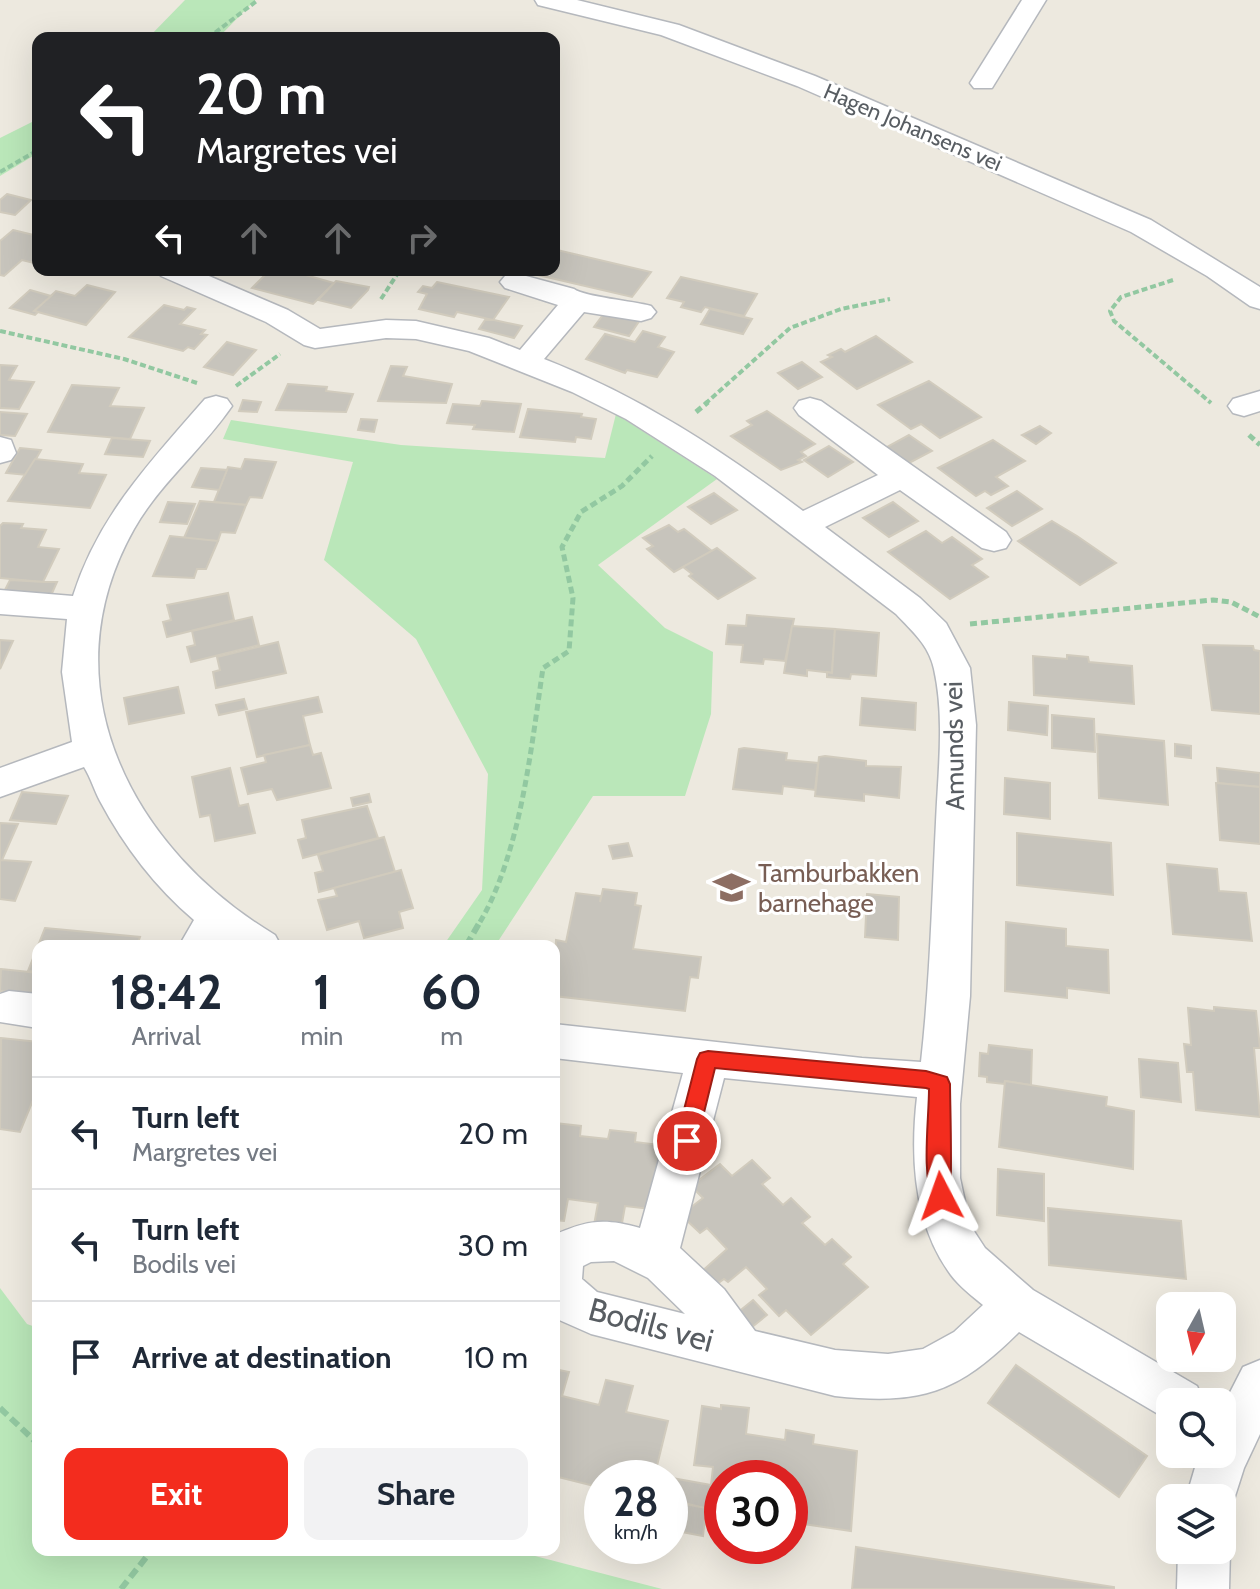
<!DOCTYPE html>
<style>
body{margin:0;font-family:Cabin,sans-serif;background:#f2f2f3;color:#1f2937;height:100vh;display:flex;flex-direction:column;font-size:30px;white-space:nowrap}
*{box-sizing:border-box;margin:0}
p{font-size:26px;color:#747a83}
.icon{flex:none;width:44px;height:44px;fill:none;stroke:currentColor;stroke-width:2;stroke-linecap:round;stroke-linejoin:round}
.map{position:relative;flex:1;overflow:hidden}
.sheet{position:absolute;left:32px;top:940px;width:528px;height:616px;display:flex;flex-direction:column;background:#fff;border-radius:16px;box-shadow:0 8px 32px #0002}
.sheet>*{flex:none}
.guide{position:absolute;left:32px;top:32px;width:528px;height:244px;border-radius:16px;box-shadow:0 8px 32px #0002;background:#202124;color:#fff;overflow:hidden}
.needle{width:52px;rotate:188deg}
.fabs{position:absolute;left:1156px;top:1292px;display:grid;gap:16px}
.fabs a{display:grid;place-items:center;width:80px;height:80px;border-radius:16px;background:#fff;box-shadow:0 8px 32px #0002;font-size:40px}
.speed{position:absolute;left:584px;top:1460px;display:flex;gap:16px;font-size:40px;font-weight:700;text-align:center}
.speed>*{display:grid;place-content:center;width:104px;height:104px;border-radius:50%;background:#fff;box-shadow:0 8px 32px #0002;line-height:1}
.speed small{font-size:20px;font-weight:400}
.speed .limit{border:12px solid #d22;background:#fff;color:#111}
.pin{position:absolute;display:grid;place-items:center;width:68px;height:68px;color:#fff;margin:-34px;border:4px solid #fff;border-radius:50%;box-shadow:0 2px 8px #0007}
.me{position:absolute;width:88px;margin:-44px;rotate:356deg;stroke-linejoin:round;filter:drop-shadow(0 0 6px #0008)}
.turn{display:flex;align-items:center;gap:28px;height:168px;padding:0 32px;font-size:36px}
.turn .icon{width:104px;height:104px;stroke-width:2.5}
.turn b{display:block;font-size:56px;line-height:68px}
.lanes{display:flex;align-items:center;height:76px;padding:0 32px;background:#0003;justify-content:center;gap:40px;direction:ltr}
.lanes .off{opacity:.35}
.eta{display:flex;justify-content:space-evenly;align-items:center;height:136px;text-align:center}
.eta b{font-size:48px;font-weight:800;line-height:56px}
.button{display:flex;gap:16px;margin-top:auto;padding:16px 32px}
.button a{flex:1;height:92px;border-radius:16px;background:#f32c1e;color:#fff;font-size:32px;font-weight:800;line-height:92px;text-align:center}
.button a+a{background:#f2f2f3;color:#1f2937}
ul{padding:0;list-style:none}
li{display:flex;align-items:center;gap:24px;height:112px;padding:0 32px;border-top:2px solid #e0e1e3}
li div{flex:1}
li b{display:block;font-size:30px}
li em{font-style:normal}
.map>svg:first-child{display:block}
</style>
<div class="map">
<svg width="1260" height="1589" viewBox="0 0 1260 1589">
<rect width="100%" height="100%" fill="#ede9df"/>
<g fill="#bae7b9">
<polygon points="185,0 255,0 218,38 148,38"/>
<polygon points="38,119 38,153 0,176 0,138"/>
<polygon points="616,414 717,479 598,565 665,628 713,652 711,714 685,796 593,796 495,946 443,946 482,890 488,774 416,639 324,560 353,462 223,439 231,420 401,445 605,458"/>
<polygon points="0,1288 27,1324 38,1328 38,1550 512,1550 662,1589 0,1589"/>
</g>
<g fill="#c7c4bc" stroke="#d1cbbd" stroke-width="2">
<polygon points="7,194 31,200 15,215 0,212 0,200"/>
<polygon points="13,230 38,236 38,264 22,260 4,276 0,275 0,241"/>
<polygon points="557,250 651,272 632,297 538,275 541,270 554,270 554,254"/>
<polygon points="270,270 288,270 334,283 313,304 252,288"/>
<polygon points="681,277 757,294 744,316 705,307 701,312 681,307 684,302 667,298"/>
<polygon points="336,281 369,287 368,290 351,308 318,300"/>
<polygon points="437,282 509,297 493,320 457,312 454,317 419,309 427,294 418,292 423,286 432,288"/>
<polygon points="87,285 115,292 86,325 34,311 56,291 75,296"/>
<polygon points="30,290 51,296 34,311 38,312 35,315 10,308"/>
<polygon points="164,305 184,310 187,307 195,309 180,324 205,330 201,334 207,335 194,349 188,347 183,351 129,337"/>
<polygon points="710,309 752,319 743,334 701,324"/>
<polygon points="605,312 640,320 629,336 594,327"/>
<polygon points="485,320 494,320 522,326 514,338 479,329"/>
<polygon points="643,331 665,337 658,347 674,352 657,377 627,370 625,373 586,359 605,334 635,342"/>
<polygon points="876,336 912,362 857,389 821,362 832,357 828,355 841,349 845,352"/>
<polygon points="227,342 256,350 233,375 204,367"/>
<polygon points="802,362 822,377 798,389 778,373"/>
<polygon points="0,365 17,366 9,380 34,382 19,409 0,408"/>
<polygon points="391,366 407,367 403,376 452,384 446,403 378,401"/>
<polygon points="929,381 981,417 940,438 921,424 911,429 878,405"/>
<polygon points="288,384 327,387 326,391 353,394 346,412 276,410"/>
<polygon points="72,385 119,388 110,406 144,408 130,439 48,432"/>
<polygon points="243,400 261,402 257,412 239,411"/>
<polygon points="482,401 521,404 514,432 473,429 475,425 447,423 453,404 480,406"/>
<polygon points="528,409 582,414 581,417 596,419 591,439 576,437 575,442 520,437"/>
<polygon points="767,411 815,444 801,452 806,456 798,460 802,462 781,470 731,436 752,425 747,421"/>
<polygon points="0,412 27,414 15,436 0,435"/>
<polygon points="361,419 377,420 374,432 358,430"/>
<polygon points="1040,426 1051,433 1036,444 1022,435"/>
<polygon points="909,435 932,451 907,464 885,448"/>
<polygon points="112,438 150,441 143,457 105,454"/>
<polygon points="993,440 1025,461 996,477 1008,486 991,495 985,491 976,496 938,468"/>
<polygon points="829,446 853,462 828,477 804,460"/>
<polygon points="20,448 41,450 27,475 6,473"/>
<polygon points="35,459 83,464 79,473 106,475 90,508 8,501"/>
<polygon points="245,459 276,462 262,498 250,497 246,505 214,502 228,467 241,469"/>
<polygon points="201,468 227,470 219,490 192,487"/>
<polygon points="1017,491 1042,509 1012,526 987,508"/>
<polygon points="714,493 737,510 711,524 688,507"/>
<polygon points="200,501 246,505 235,533 221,532 218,541 184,538"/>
<polygon points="168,502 195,504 187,524 160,522"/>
<polygon points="893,502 918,521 889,537 863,518"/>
<polygon points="1052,521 1077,536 1116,563 1080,585 1018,541"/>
<polygon points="3,523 23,524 21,528 46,530 38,547 59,549 43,582 0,578 0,526"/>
<polygon points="669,525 678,532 684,529 712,551 674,572 647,549 653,546 643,538"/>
<polygon points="926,531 942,543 952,537 982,559 972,565 988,577 950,599 888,552"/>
<polygon points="170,536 218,541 206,569 197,569 194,578 153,576"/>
<polygon points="717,548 755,578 718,599 689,576 692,574 683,567"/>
<polygon points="10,580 44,582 57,582 49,600 2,596"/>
<polygon points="228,593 234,620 167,637 163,622 171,620 167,605"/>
<polygon points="747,615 794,619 785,661 764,659 763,664 741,662 743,645 726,644 728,625 746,626"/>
<polygon points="252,617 259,645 191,662 187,647 195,645 192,631"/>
<polygon points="792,626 835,629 832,673 807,670 807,676 784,673"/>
<polygon points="835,629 879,633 876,676 851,674 850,679 827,677 827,672 832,673"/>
<polygon points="0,640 13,641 0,669"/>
<polygon points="278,642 286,673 216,688 213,672 220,670 217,657"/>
<polygon points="1203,645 1253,646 1254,650 1260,651 1260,714 1212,710"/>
<polygon points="1067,655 1088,657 1089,662 1132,666 1134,704 1034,695 1033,656 1067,659"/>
<polygon points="178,687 184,713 129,724 124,698"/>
<polygon points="318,697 322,712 303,716 310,745 257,757 246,712"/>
<polygon points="862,698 916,703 915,730 860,725"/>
<polygon points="244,699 247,709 219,715 216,705"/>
<polygon points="1009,702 1048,706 1047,735 1008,730"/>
<polygon points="1052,715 1094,719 1095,752 1052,748"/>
<polygon points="1097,734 1164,741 1168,805 1099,798"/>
<polygon points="1175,744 1191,746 1191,758 1175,756"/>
<polygon points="310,745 313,755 321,753 331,788 277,800 272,789 248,794 241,768 266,762 264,755"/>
<polygon points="744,748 787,753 786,760 818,763 815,790 783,786 782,794 733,789 739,749"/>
<polygon points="825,756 866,761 866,766 901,767 899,798 864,794 864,801 815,796 819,757"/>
<polygon points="230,768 239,806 248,804 255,833 215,841 210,815 200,817 192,777"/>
<polygon points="1217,768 1260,773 1260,787 1218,783"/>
<polygon points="1005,778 1050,783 1050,819 1004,814"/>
<polygon points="1216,783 1260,787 1260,844 1220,840"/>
<polygon points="22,792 68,796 56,824 10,820"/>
<polygon points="369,794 371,802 353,806 351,798"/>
<polygon points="367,806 378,838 303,858 298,840 306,838 302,820"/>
<polygon points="0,823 18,824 2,860 31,862 15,901 0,899"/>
<polygon points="1017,833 1111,843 1113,895 1017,885"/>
<polygon points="384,837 395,872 319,892 315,873 323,871 318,855"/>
<polygon points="628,843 632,856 613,859 609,846"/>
<polygon points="1167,864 1217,869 1219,891 1246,893 1252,941 1173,934"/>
<polygon points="401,870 413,908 399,912 403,928 364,938 359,921 327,930 318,900 337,896 334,888"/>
<polygon points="603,889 637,893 635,905 641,906 633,949 701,957 698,978 690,977 685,1011 554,996 556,940 566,942 576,893 601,896 600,902"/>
<polygon points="867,894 899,897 898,940 865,937"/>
<polygon points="1006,922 1066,929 1066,946 1108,950 1109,993 1067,988 1067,998 1005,991"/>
<polygon points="45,928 140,937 137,946 38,946 38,972 28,971"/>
<polygon points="1,969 38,973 35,995 0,991"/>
<polygon points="1214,1007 1256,1011 1260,1048 1254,1048 1260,1117 1196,1110 1193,1072 1187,1072 1184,1044 1191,1045 1188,1008 1214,1011"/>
<polygon points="1,1038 38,1042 38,1088 20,1132 0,1129"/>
<polygon points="989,1045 1032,1050 1031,1085 1005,1081 1004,1084 987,1082 987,1077 979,1076 980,1053 988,1054"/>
<polygon points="1139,1059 1178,1063 1181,1102 1141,1097"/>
<polygon points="1005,1081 1107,1097 1106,1106 1134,1111 1133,1169 999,1147"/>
<polygon points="555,1123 581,1126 580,1136 608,1139 610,1130 636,1133 635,1142 668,1146 659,1210 625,1206 621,1229 594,1225 598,1203 568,1199 564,1221 554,1220"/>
<polygon points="752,1160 770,1178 762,1184 783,1205 791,1198 810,1217 802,1223 825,1245 832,1239 851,1257 843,1264 868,1287 811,1335 786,1310 779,1316 759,1295 767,1289 746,1267 728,1282 724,1279 713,1287 700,1273 727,1249 707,1228 700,1233 681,1215 703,1198 691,1186 720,1164 732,1176"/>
<polygon points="998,1169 1044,1174 1044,1221 997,1215"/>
<polygon points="1048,1208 1181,1221 1186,1279 1049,1265"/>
<polygon points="753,1300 767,1315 751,1328 737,1313"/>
<polygon points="1016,1365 1147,1456 1119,1497 988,1403"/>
<polygon points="554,1369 569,1372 562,1396 599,1405 606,1380 633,1386 626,1412 668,1421 654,1478 602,1478 602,1488 554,1476"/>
<polygon points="721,1405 749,1408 746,1434 785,1440 786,1430 814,1435 813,1444 857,1451 851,1531 790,1522 790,1478 722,1478 722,1513 670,1499 670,1478 654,1478 655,1475 711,1485 713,1467 694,1465 702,1406 721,1409"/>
<polygon points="679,1503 706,1508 703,1536 676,1531"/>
<polygon points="856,1547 1114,1587 1114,1589 852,1589"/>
</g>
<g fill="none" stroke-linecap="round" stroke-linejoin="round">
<defs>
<g id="minor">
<polygon points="535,0 577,0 679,25 815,76 1151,220 1260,287 1260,309 1250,306 1207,276 1131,232 797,86 661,35 538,5"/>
<polygon points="1022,0 1046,0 992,88 974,88 970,83"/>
<path d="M157 270H195L288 310 320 329 386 320 416 321 489 338 520 350 558 305 505 288 500 282 505 276 515 273 574 289C584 297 634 301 651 306L656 312 651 318 641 321 584 312 544 359C641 397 720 449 803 511L878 475 799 415 794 408 799 401 810 398 821 401 1006 532 1011 540 1006 548 994 551 982 548 900 490 825 527 920 598 946 623 970 668 976 725 970 996 960 1104V1178L970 1225 985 1248 1033 1290 1197 1386 1204 1402H1170V1421L1019 1332C958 1393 921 1405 835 1396L591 1334 557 1319 554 1315V1235C588 1220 604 1218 640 1228L683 1073 554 1058V1024L862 1058 921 1062C930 982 932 902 936 822 938 772 945 718 934 669 929 645 912 631 896 614L715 476 626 419 572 392 469 351 416 339 386 338 315 348 304 345 266 322 161 276ZM724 1078 917 1097C910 1158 914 1225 951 1275 959 1286 972 1296 983 1305L954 1332 923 1349 888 1354 835 1350 755 1331 724 1289 680 1248ZM614 1261 648 1278 685 1314 597 1292 582 1279 583 1266 591 1262Z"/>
<polygon points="1260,391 1260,411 1244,416 1233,413 1228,406 1233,399"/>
<path d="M216 396 227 399 232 406C202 450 160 483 134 529 45 687 133 850 275 935L281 946H228L222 942 220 946H179L194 920C155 887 124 846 100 801 94 790 91 778 84 767L0 797V768L72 742 62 672 67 619 0 614V590L73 596C98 516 151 461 205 399Z"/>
<polygon points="0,437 11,440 16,453 11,460 0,463"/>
<polygon points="9,991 38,994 38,1028 0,1022 0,994"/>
<polygon points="1260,1360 1260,1434 1244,1468 1229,1515 1222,1518 1222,1498 1186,1498 1199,1454 1222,1454 1222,1408 1243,1367"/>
<polygon points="1222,1532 1230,1550 1229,1589 1177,1589 1178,1550 1222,1550"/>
</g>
</defs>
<use href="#minor" stroke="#b5b8bd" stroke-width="3"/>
<g stroke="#92c8a1" stroke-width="4" stroke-dasharray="6 3" stroke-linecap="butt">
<polyline points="208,38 258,0"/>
<polyline points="0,172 38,150"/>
<polyline points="1173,280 1121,297 1110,311 1114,321 1211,403"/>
<polyline points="381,299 400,270"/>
<polyline points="0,331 124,359 197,383"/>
<polyline points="236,386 280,354"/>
<polyline points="705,404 790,328 841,309 890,299"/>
</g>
<g stroke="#92c8a1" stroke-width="5" stroke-dasharray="7 4" stroke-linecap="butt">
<polyline points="696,412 708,402"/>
<polyline points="1249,435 1260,445"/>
<polyline points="970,624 1213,600 1231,602 1260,617"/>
<path d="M480 922C521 852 531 748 543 668L569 651 573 598 562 547 581 512 622 486 652 456"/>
</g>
<g stroke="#92c8a1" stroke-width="6" stroke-dasharray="10 5" stroke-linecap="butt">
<polyline points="466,946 481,920"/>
<polyline points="0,1408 38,1444"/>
<polyline points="121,1589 152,1550"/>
</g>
<use href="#minor" fill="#fff" fill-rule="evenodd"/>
</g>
<path fill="#f32c1e" stroke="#9e1d14" stroke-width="2" d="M708 1051 926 1071 947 1077 950 1084C950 1102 953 1194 949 1203L941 1206 934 1203C921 1175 929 1121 929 1089L926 1088 715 1068 697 1141 694 1147 687 1150 679 1147 676 1141 697 1059 700 1053Z"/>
<defs>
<symbol id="school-bare" viewBox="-9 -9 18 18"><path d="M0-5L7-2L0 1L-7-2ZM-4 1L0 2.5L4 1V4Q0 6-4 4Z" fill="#8d6e63" stroke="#fff" stroke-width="2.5" paint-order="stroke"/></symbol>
</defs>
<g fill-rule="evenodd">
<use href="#school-bare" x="706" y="862" width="51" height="51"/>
</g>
<g text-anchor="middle" stroke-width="6" stroke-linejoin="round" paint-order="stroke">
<g font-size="22" fill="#585d62" stroke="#fff">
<text transform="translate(913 127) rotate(23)" y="8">Hagen Johansens vei</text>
</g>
<g font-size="26" fill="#585d62" stroke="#fff">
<text transform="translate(954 746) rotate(-91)" y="9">Amunds vei</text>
</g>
<g font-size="26" fill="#785e54" stroke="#fff" text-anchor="start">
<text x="758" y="882">Tamburbakken<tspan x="758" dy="30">barnehage</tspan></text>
</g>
<g font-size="32" fill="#585d62" stroke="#fff">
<text transform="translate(651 1325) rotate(15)" y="11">Bodils vei</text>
</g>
</g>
</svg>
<div class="fabs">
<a><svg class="needle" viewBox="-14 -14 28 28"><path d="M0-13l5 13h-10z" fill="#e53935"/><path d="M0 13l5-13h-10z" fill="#747a83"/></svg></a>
<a><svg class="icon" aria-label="search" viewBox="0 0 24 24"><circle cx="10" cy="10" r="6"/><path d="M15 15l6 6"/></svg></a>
<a><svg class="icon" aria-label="layers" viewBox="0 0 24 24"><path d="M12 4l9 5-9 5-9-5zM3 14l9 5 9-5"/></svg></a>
</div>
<div class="speed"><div>28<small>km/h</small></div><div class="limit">30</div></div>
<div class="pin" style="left:687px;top:1141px;background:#d93025"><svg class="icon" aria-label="arrive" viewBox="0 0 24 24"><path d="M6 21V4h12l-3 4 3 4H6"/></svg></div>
<svg class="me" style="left:941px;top:1196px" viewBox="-20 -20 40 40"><path d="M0-17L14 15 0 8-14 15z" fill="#f32c1e" stroke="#fff" stroke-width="4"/></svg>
<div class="guide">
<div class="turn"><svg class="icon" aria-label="left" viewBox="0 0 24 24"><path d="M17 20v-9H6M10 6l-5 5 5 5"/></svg><div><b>20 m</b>Margretes vei</div></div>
<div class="lanes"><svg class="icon" aria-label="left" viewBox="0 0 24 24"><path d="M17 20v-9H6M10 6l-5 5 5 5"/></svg><svg class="icon off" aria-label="ahead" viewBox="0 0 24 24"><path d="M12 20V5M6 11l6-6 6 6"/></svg><svg class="icon off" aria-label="ahead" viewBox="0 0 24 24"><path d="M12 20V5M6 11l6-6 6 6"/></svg><svg class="icon off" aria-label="right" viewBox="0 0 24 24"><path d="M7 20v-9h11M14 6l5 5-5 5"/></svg></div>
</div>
<section class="sheet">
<div class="eta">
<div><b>18:42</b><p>Arrival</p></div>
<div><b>1</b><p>min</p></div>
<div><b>60</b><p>m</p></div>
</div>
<ul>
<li><svg class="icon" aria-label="left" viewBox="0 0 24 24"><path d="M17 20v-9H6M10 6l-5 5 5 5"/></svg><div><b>Turn left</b><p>Margretes vei</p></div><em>20 m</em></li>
<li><svg class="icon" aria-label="left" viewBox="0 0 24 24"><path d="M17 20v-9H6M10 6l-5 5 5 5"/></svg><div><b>Turn left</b><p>Bodils vei</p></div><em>30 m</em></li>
<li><svg class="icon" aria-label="arrive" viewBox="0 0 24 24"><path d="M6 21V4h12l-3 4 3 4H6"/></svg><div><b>Arrive at destination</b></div><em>10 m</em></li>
</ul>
<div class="button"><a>Exit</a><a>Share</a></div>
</section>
</div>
